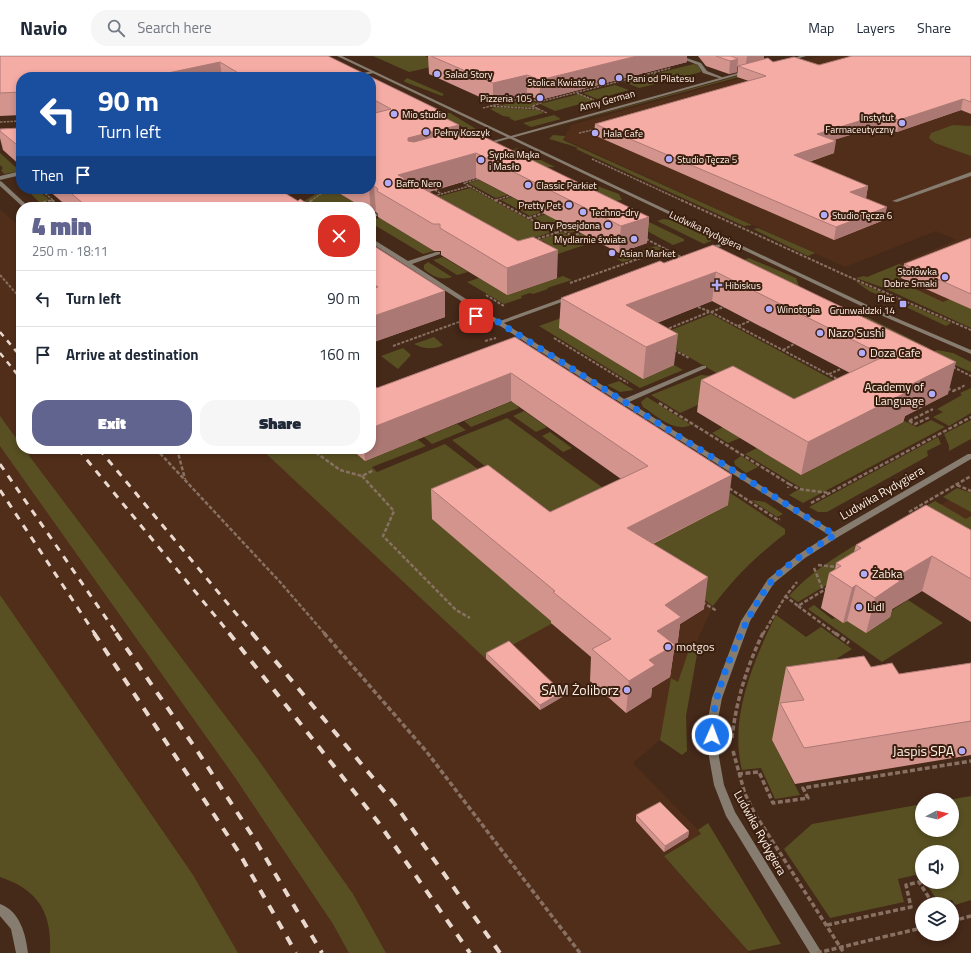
<!DOCTYPE html>
<meta charset="utf-8">
<style>
body{margin:0;font-family:"Titillium Web",sans-serif;background:#f6f6f7;color:#1f2937;height:100vh;display:flex;flex-direction:column;font-size:15px;white-space:nowrap}
*{box-sizing:border-box;margin:0}
p{font-size:13px;color:#747a83}
.icon{flex:none;width:22px;height:22px;fill:none;stroke:currentColor;stroke-width:2;stroke-linecap:round;stroke-linejoin:round}
.map{position:relative;flex:1;overflow:hidden}
.details{position:absolute;left:16px;top:146px;width:360px;height:252px;display:flex;flex-direction:column;background:#fff;border-radius:16px;box-shadow:0 2px 6px #0003}
.details>*{flex:none}
.hud{position:absolute;left:16px;top:16px;width:360px;height:122px;border-radius:16px;box-shadow:0 2px 6px #0003;background:#1a4fa0;color:#fff;overflow:hidden}
.needle{width:26px;rotate:83deg}
.fabs{position:absolute;left:915px;top:737px;display:grid;gap:8px}
.fabs a{display:grid;place-items:center;width:44px;height:44px;border-radius:50%;background:#fff;box-shadow:0 2px 6px #0003;font-size:20px}
.pin{position:absolute;display:grid;place-items:center;width:34px;height:34px;color:#fff;margin:-17px;border-radius:8px;box-shadow:0 2px 6px #0006}
.me{position:absolute;width:44px;margin:-22px;rotate:2deg;stroke-linejoin:round;filter:drop-shadow(0 0 3px #0008)}
.turn{display:flex;align-items:center;gap:14px;height:84px;padding:0 16px;font-size:18px}
.turn .icon{width:52px;height:52px;stroke-width:2.5}
.turn b{display:block;font-size:28px;line-height:34px}
.then{display:flex;align-items:center;height:38px;padding:0 16px;background:#0003;gap:8px;font-size:15px}
.round{display:grid;place-items:center;flex:none;width:42px;height:42px;border-radius:16px;background:#f6f6f7}
.overview{display:flex;align-items:center;justify-content:space-between;height:68px;padding:0 16px}
h1{font-size:24px;font-weight:800;line-height:30px;color:#61648e}
.primary-button{display:flex;gap:8px;margin-top:auto;padding:8px 16px}
.primary-button a{flex:1;height:46px;border-radius:16px;background:#61648e;color:#fff;font-size:16px;font-weight:800;line-height:46px;text-align:center}
.primary-button a+a{background:#f6f6f7;color:#1f2937}
ul{padding:0;list-style:none}
li{display:flex;align-items:center;gap:12px;height:56px;padding:0 16px;border-top:1px solid #e0e1e3}
li div{flex:1}
li b{display:block;font-size:15px}
li em{font-style:normal}
header{display:flex;align-items:center;gap:24px;box-sizing:border-box;height:56px;padding:0 20px;background:#fff;border-bottom:1px solid #e0e1e3}
header strong{font-size:19px}
nav{display:flex;gap:22px;margin-inline-start:auto;font-size:14px}
.search{width:280px;height:36px;background:#f6f6f7;display:flex;align-items:center;gap:10px;box-sizing:border-box;padding:0 14px;border-radius:16px;color:#747a83;font-size:15px}
.map>svg:first-child{display:block}
</style>
<header>
<strong>Navio</strong>
<div class="search"><svg class="icon" aria-label="search" viewBox="0 0 24 24"><circle cx="10" cy="10" r="6"/><path d="M15 15l6 6"/></svg>Search here</div>
<nav><a>Map</a><a>Layers</a><a>Share</a></nav>
</header>
<div class="map">
<svg width="971" height="897" viewBox="0 0 971 897">
<rect width="100%" height="100%" fill="#452919"/>
<g fill="#512e1a">
<polygon points="821,0 971,0 971,268 867,221 956,184 936,175 845,211 563,83 571,69"/>
<polygon points="0,153 21,172 21,393 261,393 486,602 657,511 713,550 678,627 671,622 661,683 633,707 702,778 664,800 749,897 60,897 52,863 0,790"/>
<polygon points="969,432 971,433 971,488 923,460"/>
</g>
<g fill="#585022">
<polygon points="373,0 425,0 444,8 409,16"/>
<polygon points="694,8 699,10 701,16 674,23 658,17"/>
<polygon points="763,13 765,14 539,75 542,74"/>
<polygon points="655,18 671,24 639,32 624,26"/>
<polygon points="407,22 444,38 442,40 405,26 404,25"/>
<polygon points="615,29 629,34 597,43 583,37"/>
<polygon points="579,38 594,44 555,55 540,48"/>
<polygon points="527,43 538,48 532,49 536,52 498,50"/>
<polygon points="495,51 538,54 544,57 515,65 509,62 511,61 503,60 490,53"/>
<polygon points="442,57 450,57 476,73 469,74 437,59"/>
<polygon points="554,59 561,63 531,71 523,67"/>
<polygon points="953,69 971,70 971,100 935,87 929,82 931,77"/>
<path d="M553 79 565 80 563 84 752 169 744 170 576 93 578 92C568 88 559 86 549 83Z"/>
<polygon points="517,92 555,111 545,111 511,95"/>
<polygon points="0,97 20,115 4,118 1,114 3,112 0,109"/>
<polygon points="479,124 508,139 496,142 468,127"/>
<polygon points="589,127 619,138 622,144 615,145 586,131"/>
<polygon points="470,132 552,176 507,191 426,144"/>
<polygon points="26,133 36,133 50,144 40,147"/>
<polygon points="324,133 357,133 340,138 362,151 294,151"/>
<polygon points="585,135 684,183 684,185 673,189 647,175"/>
<polygon points="512,141 541,156 530,160 501,144"/>
<polygon points="546,158 577,175 570,177 562,173 557,175 534,162"/>
<polygon points="380,162 434,195 423,198 371,167 371,164"/>
<polygon points="663,163 674,164 706,179 711,183 711,185 704,188 657,165"/>
<polygon points="758,172 815,197 808,200 753,173"/>
<polygon points="562,176 571,181 582,177 596,185 552,200 541,193 551,190 543,185 521,192 514,192"/>
<polygon points="656,190 661,193 623,206 617,203"/>
<polygon points="443,201 468,216 457,219 433,204"/>
<polygon points="749,202 796,222 799,230 796,231 741,205"/>
<path d="M428 206 452 221C441 225 432 220 424 213V209Z"/>
<polygon points="899,208 916,216 896,224 943,246 959,239 971,238 971,272 884,232 856,222 864,220 867,221"/>
<polygon points="563,220 572,224 547,232 548,233 533,238 530,237 521,240 522,242 504,248 467,226 479,222 507,239"/>
<polygon points="855,225 895,242 890,244 869,235"/>
<polygon points="649,230 643,322 674,309 683,314 640,332 539,270"/>
<polygon points="911,249 951,267 946,270 906,251"/>
<polygon points="711,258 846,331 788,358 654,281"/>
<polygon points="863,261 867,261 929,292 926,293 861,262"/>
<path d="M434 281 443 289C434 294 423 293 414 288Z"/>
<polygon points="403,292 411,299 398,313 381,300"/>
<polygon points="937,294 953,297 971,306 971,316 931,299 930,297"/>
<polygon points="701,319 714,320 735,332 680,357 651,339"/>
<polygon points="619,325 634,334 620,336 607,329"/>
<polygon points="971,332 971,357 949,370 933,361 943,356 937,353 962,339 960,337"/>
<path d="M647 341 691 369C674 377 657 360 643 351L641 346Z"/>
<polygon points="515,344 521,349 517,350 519,352 471,371 464,365"/>
<polygon points="524,355 547,371 536,376 513,360"/>
<polygon points="0,360 21,389 21,393 24,393 257,702 353,838 386,897 349,897 333,868 234,720 0,390"/>
<polygon points="507,362 610,437 553,464 452,384"/>
<polygon points="900,363 917,371 931,364 945,371 803,447 789,439 801,432 745,398 757,392 802,419"/>
<polygon points="971,364 971,383 949,395 949,390 944,378"/>
<polygon points="457,368 466,374 432,388 424,381"/>
<polygon points="723,371 740,382 728,387 712,377"/>
<polygon points="550,376 572,392 563,396 542,380"/>
<path d="M639 377 785 473V478C754 502 736 520 713 550L657 511 486 603 261 393H351L365 404 417 383 426 390 372 411 377 416 445 388 536 458 433 463 533 549 727 449Z"/>
<polygon points="938,381 941,388 927,395 928,400 827,456 818,456 809,451"/>
<polygon points="741,400 758,411 746,417 735,409 734,405"/>
<polygon points="957,432 971,437 971,456 943,441"/>
<polygon points="751,444 765,446 783,458 777,461"/>
<polygon points="935,445 966,463 971,460 971,488 917,455"/>
<path d="M892 468 911 479 798 546 789 540C818 508 856 489 892 468Z"/>
<path d="M0 539 193 819 238 897H50C52 857 39 834 0 821Z"/>
<polygon points="908,544 943,567 882,606 808,553 814,549 832,563 835,562 843,567 847,565 886,558"/>
<path d="M776 559 806 581 821 571 852 593 816 616 785 660 772 684 800 739 775 743 761 712 742 714C729 663 753 605 776 559Z"/>
<polygon points="691,588 695,589 698,593 686,660 687,695 682,699 660,684 671,622 678,626"/>
<polygon points="971,740 971,844 955,849 952,844 937,844 925,826 952,826 952,796 922,796 922,821 920,818 898,823 904,846 830,862 784,793 812,768 922,748 922,774 952,774 952,744 948,744"/>
<polygon points="708,767 781,888 748,895 664,800 701,778 698,774"/>
</g>
<g fill="none" stroke-linecap="round" stroke-linejoin="round">
<g stroke="#887163" stroke-width="1.5" stroke-dasharray="2.5 1" stroke-linecap="butt">
<polyline points="654,17 670,23"/>
<polyline points="577,37 594,44"/>
<polyline points="521,38 541,47 532,50 539,53"/>
<polyline points="539,46 671,12"/>
<polyline points="490,50 539,53"/>
<polyline points="483,52 527,41"/>
<polyline points="538,53 547,57"/>
<polyline points="0,66 21,65"/>
<polyline points="579,77 597,73"/>
<polyline points="592,103 683,145"/>
<polyline points="478,123 464,127 496,145"/>
<polyline points="40,133 54,145"/>
<polyline points="435,134 442,138"/>
<polyline points="311,137 326,134 311,145"/>
<polyline points="434,140 470,130"/>
<polyline points="496,144 510,140"/>
<polyline points="50,145 53,144"/>
</g>
<g stroke="#887163" stroke-width="2" stroke-dasharray="3 1.5" stroke-linecap="butt">
<polyline points="52,144 61,151"/>
<polyline points="495,144 556,177 533,184"/>
<polyline points="681,144 845,219 971,274"/>
<polyline points="39,147 53,144"/>
<polyline points="302,151 312,144"/>
<polyline points="529,162 543,157"/>
<polyline points="556,177 562,174 572,180 580,177"/>
<polyline points="646,183 683,202"/>
<polyline points="0,219 21,243"/>
<polyline points="570,227 666,193"/>
<polyline points="486,239 504,250"/>
<polyline points="698,251 711,256 839,324"/>
<polyline points="711,256 726,250"/>
<polyline points="738,270 750,265"/>
<polyline points="665,274 709,256"/>
<polyline points="554,282 628,327"/>
<polyline points="485,285 496,282"/>
<polyline points="393,290 467,263"/>
<polyline points="674,294 689,302"/>
<polyline points="783,294 794,288"/>
<polyline points="953,311 971,320"/>
<polyline points="829,318 841,313"/>
<polyline points="958,333 965,329"/>
</g>
<g stroke="#887163" stroke-width="2.5" stroke-dasharray="4 2" stroke-linecap="butt">
<polyline points="947,332 953,335 960,332"/>
<polyline points="659,347 789,428 788,432"/>
<polyline points="909,365 933,353"/>
<polyline points="909,365 915,368 930,361"/>
<polyline points="156,393 280,526 325,578"/>
<polyline points="177,393 185,423"/>
<polyline points="311,393 340,414 362,420 374,414"/>
<polyline points="362,420 394,455 383,480 456,554 470,562"/>
<polyline points="789,428 799,433 829,437"/>
<polyline points="957,429 971,435"/>
<polyline points="729,432 778,464 780,463"/>
<polyline points="811,447 971,361"/>
<polyline points="909,456 971,420"/>
<polyline points="818,509 837,511"/>
<polyline points="814,512 823,534"/>
<polyline points="785,540 798,550 829,531"/>
<polyline points="702,546 717,555"/>
<polyline points="798,550 836,578"/>
<polyline points="763,578 785,541 797,526"/>
</g>
<g stroke="#887163" stroke-width="3.5" stroke-dasharray="5 2.5" stroke-linecap="butt">
<polyline points="324,577 426,695 580,897"/>
<polyline points="835,577 849,587"/>
<path d="M732 682C736 645 747 610 763 577"/>
<polyline points="733,695 745,738 755,758 844,897"/>
<polyline points="738,718 759,716 773,747 808,742 803,732 971,705"/>
<polyline points="952,865 971,860"/>
<polyline points="827,869 911,851 906,829 919,826 933,848"/>
<polyline points="883,881 922,872"/>
</g>
<g fill="#867c6f" fill-rule="evenodd">
<polygon points="675,0 681,0 701,7 707,15 724,22 722,23 703,17 698,9"/>
<polygon points="372,15 374,16 374,17 354,21 346,21"/>
<polygon points="21,115 21,119 0,124 0,120"/>
<polygon points="971,116 971,120 897,146 892,145"/>
<polygon points="0,125 2,126 29,151 23,151 0,130"/>
<polygon points="290,133 297,133 299,135 277,142 274,140 292,135"/>
<polygon points="375,157 378,159 377,160 371,162 371,158"/>
<polygon points="371,182 408,205 436,196 440,196 440,198 412,208 500,265 569,240 573,240 573,242 504,267 624,343 702,310 706,310 706,312 629,346 839,479 838,481 832,481 497,268 371,187"/>
<polygon points="730,183 733,185 732,186 709,195 704,194"/>
</g>
<g fill="#867c6f" fill-rule="evenodd">
<polygon points="800,0 806,0 787,6 785,5"/>
<polygon points="745,15 749,16 486,89 482,88"/>
<path d="M0 848C20 855 26 879 28 897H16L11 873 0 860Z"/>
</g>
<g fill="#867c6f" fill-rule="evenodd">
<polygon points="337,0 342,0 882,256 971,294 971,298 878,258"/>
<polygon points="968,398 971,398 971,403 838,481 805,502 774,527 750,565 722,642 717,668 719,701 724,729 735,756 822,897 810,897 726,760 714,729 709,701 707,668 712,642 741,565 768,523 799,498 832,477"/>
</g>
<g stroke="#e9d8ce" stroke-width="2.5" stroke-dasharray="5.5 5.5" stroke-linecap="butt">
<polyline points="0,276 21,301"/>
<polyline points="0,297 21,323"/>
</g>
<g stroke="#e9d8ce" stroke-width="3" stroke-dasharray="7 7" stroke-linecap="butt">
<polyline points="78,393 230,578"/>
<polyline points="99,393 253,578"/>
<polyline points="0,408 117,578"/>
<polyline points="0,434 95,578"/>
</g>
<g stroke="#e9d8ce" stroke-width="4" stroke-dasharray="9 9" stroke-linecap="butt">
<polyline points="94,577 238,795 296,897"/>
<polyline points="116,577 198,696 257,787 322,897"/>
<polyline points="229,577 378,766 470,897"/>
<polyline points="252,577 394,747 500,897"/>
</g>
<polyline stroke="#887163" stroke-width="3.5" stroke-dasharray="5 2.5" stroke-linecap="butt" points="817,897 883,881"/>
</g>
<g fill="#d3948e">
<polygon points="0,0 328,0 371,21 21,21 21,59 0,60"/>
<polygon points="428,0 687,0 687,6 540,44 527,39 493,47 429,18"/>
<polygon points="698,0 764,0 764,3 773,6 819,9 971,0 971,58 961,54 897,76 879,70 833,84 834,97 809,106 868,130 866,142 865,142 884,164 834,184 594,79 595,68 749,25 737,21 738,11 737,10 737,16 729,18 706,10"/>
<polygon points="371,21 443,56 443,61 459,69 459,74 649,161 647,187 619,197 476,122 429,136 557,222 507,239 441,199 441,195 434,195 378,161 378,158 376,156 371,156 371,151 362,151 332,133 371,133"/>
<polygon points="21,72 21,110 3,94 0,82 0,73"/>
<polygon points="47,133 278,133 298,145 313,151 68,151"/>
<polygon points="971,182 971,253 901,222 904,208"/>
<polygon points="371,188 445,261 371,287"/>
<polygon points="713,189 948,338 905,360 903,366 801,419 697,356 701,324 794,343 850,317 712,245 657,267 674,309 643,323 559,272 561,242 664,207"/>
<polygon points="515,281 728,449 653,488 704,553 680,568 677,592 674,594 670,621 652,632 651,641 626,657 590,625 591,601 551,567 551,565 432,463 431,433 550,456 621,423 511,345 365,405 351,393 371,393 377,332"/>
<polygon points="971,474 971,566 922,535 892,553 890,561 866,577 847,565 843,567 821,552 829,517 835,514 836,507 854,496 856,489"/>
<polygon points="486,597 562,641 540,654 486,603"/>
<polygon points="971,607 971,699 795,728 772,684 786,611 871,611 899,618"/>
<polygon points="636,759 689,775 688,781 664,796 636,765"/>
</g>
<g fill="#ac7874">
<polygon points="637,0 687,0 687,6 540,44 540,24"/>
<polygon points="747,0 764,0 763,8 745,13"/>
<polygon points="738,3 737,16 729,18 730,5"/>
<polygon points="220,6 222,21 149,21"/>
<polygon points="527,19 527,39 493,47 493,27"/>
<polygon points="963,43 961,54 897,76 899,64"/>
<polygon points="443,56 443,73 459,69 460,92 409,107 408,82 437,58"/>
<polygon points="882,58 879,70 815,90 817,78"/>
<polygon points="836,85 834,97 792,111 794,99"/>
<polygon points="476,97 476,122 405,142 398,119"/>
<polygon points="374,130 376,156 371,156 369,133 371,133 371,131"/>
<polygon points="868,130 866,142 847,149 850,136"/>
<polygon points="91,147 92,151 85,151 85,149"/>
<polygon points="887,151 884,164 834,184 836,171"/>
<polygon points="649,161 647,187 619,197 621,170"/>
<polygon points="558,194 557,222 507,239 507,212"/>
<polygon points="716,216 712,245 625,279 626,249"/>
<polygon points="445,235 445,261 371,287 371,261"/>
<polygon points="678,278 674,309 643,323 646,291"/>
<polygon points="956,306 948,338 905,360 903,366 801,419 808,386 906,331"/>
<polygon points="511,317 511,345 365,405 364,393 371,393 371,372"/>
<polygon points="732,419 728,449 624,502 627,472"/>
<polygon points="932,500 922,535 892,553 890,561 866,577 875,542 895,522"/>
<polygon points="708,521 704,553 680,568 677,592 674,594 670,621 652,632 651,641 626,657 629,625 649,604 657,575 665,549"/>
<polygon points="856,529 847,565 843,567 852,532"/>
<polygon points="562,636 562,641 540,654 540,649"/>
<polygon points="689,775 688,781 664,796 665,790"/>
</g>
<g fill="#f5aca5" stroke="#ac7874">
<polygon points="0,0 328,0 371,21 245,21 220,6 149,21 21,21 21,36 0,37"/>
<polygon points="431,0 637,0 540,24 527,19 493,27"/>
<polygon points="716,0 731,0 738,3 730,5"/>
<polygon points="852,0 971,0 971,46 963,43 899,64 882,58 817,78 836,85 794,99 868,130 850,136 887,151 836,171 595,68 766,20 738,10 768,2 773,6 794,1 819,9"/>
<polygon points="371,21 443,56 437,58 459,69 408,82 408,85 414,86 466,72 649,161 621,170 476,97 398,119 404,122 403,124 407,127 411,126 518,185 533,181 558,194 507,212 440,172 440,168 433,168 377,135 378,133 374,130 371,131 371,58 391,53 371,42"/>
<polygon points="21,72 21,92 0,75 0,73"/>
<polygon points="66,133 278,133 298,145 300,143 313,151 259,151 256,149 249,151 96,151 91,147 85,149"/>
<polygon points="971,182 971,238 904,208"/>
<polygon points="371,188 445,235 371,261 371,233 378,231 371,226"/>
<polygon points="713,189 956,306 906,331 911,334 808,386 701,324 733,310 794,343 885,300 716,216 626,249 678,278 646,291 561,242 660,205 664,207"/>
<polygon points="515,281 732,419 627,472 708,521 665,549 681,561 657,575 675,589 649,604 655,609 629,625 592,593 611,583 553,536 555,535 431,433 488,409 550,456 648,410 511,317 371,372 371,329 372,329 377,332"/>
<polygon points="926,449 971,474 971,523 932,500 895,522 900,525 875,542 856,529 852,532 829,517 841,510 836,507 861,492 856,489"/>
<polygon points="509,585 562,636 540,649 486,597"/>
<polygon points="864,600 871,611 892,607 899,618 971,607 971,665 804,692 780,647 804,644 786,611"/>
<polygon points="660,746 689,775 665,790 636,759"/>
</g>
<g fill="none" stroke-linecap="round" stroke-linejoin="round">
<path stroke="#1a73e8" stroke-width="7" stroke-dasharray="0 12.6" d="M476 260 484 257 835 479C814 492 786 507 771 526 747 556 709 641 712 679"/>
</g>
<g fill="#b2adf9" stroke="#3a1f0f" stroke-width="1.5">
<circle cx="437" cy="18" r="4"/>
<circle cx="619" cy="22" r="4"/>
<circle cx="602" cy="26" r="4"/>
<circle cx="540" cy="42" r="4"/>
<circle cx="394" cy="58" r="4"/>
<circle cx="902" cy="67" r="4"/>
<circle cx="426" cy="76" r="4"/>
<circle cx="595" cy="77" r="4"/>
<circle cx="669" cy="103" r="4"/>
<circle cx="481" cy="104" r="4"/>
<circle cx="388" cy="127" r="4"/>
<circle cx="528" cy="129" r="4"/>
<circle cx="569" cy="149" r="4"/>
<circle cx="583" cy="156" r="4"/>
<circle cx="824" cy="159" r="4"/>
<circle cx="608" cy="169" r="4"/>
<circle cx="634" cy="183" r="4"/>
<circle cx="612" cy="197" r="4"/>
<circle cx="945" cy="221" r="4"/>
<path d="M715 223h4v4h4v4h-4v4h-4v-4h-4v-4h4z"/>
<rect x="899" y="244" width="8" height="8" rx="2"/>
<circle cx="769" cy="253" r="4"/>
<circle cx="820" cy="277" r="4"/>
<circle cx="862" cy="297" r="4"/>
<circle cx="932" cy="338" r="4"/>
<circle cx="864" cy="518" r="4"/>
<circle cx="859" cy="551" r="4"/>
<circle cx="668" cy="591" r="4"/>
<circle cx="627" cy="634" r="4"/>
<circle cx="962" cy="695" r="4"/>
</g>
<g text-anchor="middle" stroke-width="4" stroke-linejoin="round" paint-order="stroke">
<g font-size="10" fill="#feefe6" stroke="#3a1f0f" text-anchor="start">
<text x="445" y="22">Salad Story</text>
<text x="627" y="26">Pani od Pilatesu</text>
<text x="594" y="30" text-anchor="end">Stolica Kwiatów</text>
<text x="532" y="46" text-anchor="end">Pizzeria 105</text>
<text x="402" y="62">Mio studio</text>
<text x="894" y="65" text-anchor="end">Instytut<tspan x="894" dy="12">Farmaceutyczny</tspan></text>
<text x="434" y="80">Pełny Koszyk</text>
<text x="603" y="81">Hala Cafe</text>
<text x="489" y="102">Sypka Mąka<tspan x="489" dy="12">i Masło</tspan></text>
<text x="677" y="107">Studio Tęcza 5</text>
<text x="396" y="131">Baffo Nero</text>
<text x="536" y="133">Classic Parkiet</text>
<text x="561" y="153" text-anchor="end">Pretty Pet</text>
<text x="591" y="160">Techno-dry</text>
<text x="832" y="163">Studio Tęcza 6</text>
<text x="600" y="173" text-anchor="end">Dary Posejdona</text>
<text x="626" y="187" text-anchor="end">Mydlarnie świata</text>
<text x="620" y="201">Asian Market</text>
<text x="937" y="219" text-anchor="end">Stołówka<tspan x="937" dy="12">Dobre Smaki</tspan></text>
<text x="725" y="233">Hibiskus</text>
<text x="895" y="246" text-anchor="end">Plac<tspan x="895" dy="12">Grunwaldzki 14</tspan></text>
<text x="777" y="257">Winotopia</text>
</g>
<g font-size="10" fill="#feefe6" stroke="#3a1f0f">
<text transform="translate(607 44) rotate(-15)" y="4">Anny German</text>
<text transform="translate(706 174) rotate(25)" y="4">Ludwika Rydygiera</text>
</g>
<g font-size="12" fill="#feefe6" stroke="#3a1f0f" text-anchor="start">
<text x="828" y="281">Nazo Sushi</text>
<text x="870" y="301">Doza Cafe</text>
<text x="924" y="335" text-anchor="end">Academy of<tspan x="924" dy="14">Language</tspan></text>
<text x="872" y="522">Żabka</text>
<text x="867" y="555">Lidl</text>
<text x="676" y="595">motgos</text>
</g>
<g font-size="12" fill="#feefe6" stroke="#3a1f0f">
<text transform="translate(882 437) rotate(-30)" y="4">Ludwika Rydygiera</text>
<text transform="translate(760 777) rotate(61)" y="4">Ludwika Rydygiera</text>
</g>
<g font-size="14" fill="#feefe6" stroke="#3a1f0f" text-anchor="end">
<text x="619" y="639">SAM Żoliborz</text>
<text x="954" y="700">Jaspis SPA</text>
</g>
</g>
</svg>
<div class="fabs">
<a><svg class="needle" viewBox="-14 -14 28 28"><path d="M0-13l5 13h-10z" fill="#e53935"/><path d="M0 13l5-13h-10z" fill="#747a83"/></svg></a>
<a><svg class="icon" aria-label="sound" viewBox="0 0 24 24"><path d="M4 9h4l5-4v14l-5-4H4zM17 9q2 3 0 6"/></svg></a>
<a><svg class="icon" aria-label="layers" viewBox="0 0 24 24"><path d="M12 4l9 5-9 5-9-5zM3 14l9 5 9-5"/></svg></a>
</div>
<div class="pin" style="left:476px;top:260px;background:#d93025"><svg class="icon" aria-label="arrive" viewBox="0 0 24 24"><path d="M6 21V4h12l-3 4 3 4H6"/></svg></div>
<svg class="me" style="left:712px;top:679px" viewBox="-20 -20 40 40"><circle r="17" fill="#1a73e8" stroke="#fff" stroke-width="3"/><path d="M0-11L8 9 0 5-8 9z" fill="#fff"/></svg>
<div class="hud">
<div class="turn"><svg class="icon" aria-label="left" viewBox="0 0 24 24"><path d="M17 20v-9H6M10 6l-5 5 5 5"/></svg><div><b>90 m</b>Turn left</div></div>
<div class="then">Then<svg class="icon" aria-label="arrive" viewBox="0 0 24 24"><path d="M6 21V4h12l-3 4 3 4H6"/></svg></div>
</div>
<section class="details">
<div class="overview"><div><h1>4 min</h1><p>250 m · 18:11</p></div><a class="round" style="background:#d93025;color:#fff"><svg class="icon" aria-label="close" viewBox="0 0 24 24"><path d="M6 6l12 12M18 6L6 18"/></svg></a></div>
<ul>
<li><svg class="icon" aria-label="left" viewBox="0 0 24 24"><path d="M17 20v-9H6M10 6l-5 5 5 5"/></svg><div><b>Turn left</b></div><em>90 m</em></li>
<li><svg class="icon" aria-label="arrive" viewBox="0 0 24 24"><path d="M6 21V4h12l-3 4 3 4H6"/></svg><div><b>Arrive at destination</b></div><em>160 m</em></li>
</ul>
<div class="primary-button"><a>Exit</a><a>Share</a></div>
</section>
</div>
